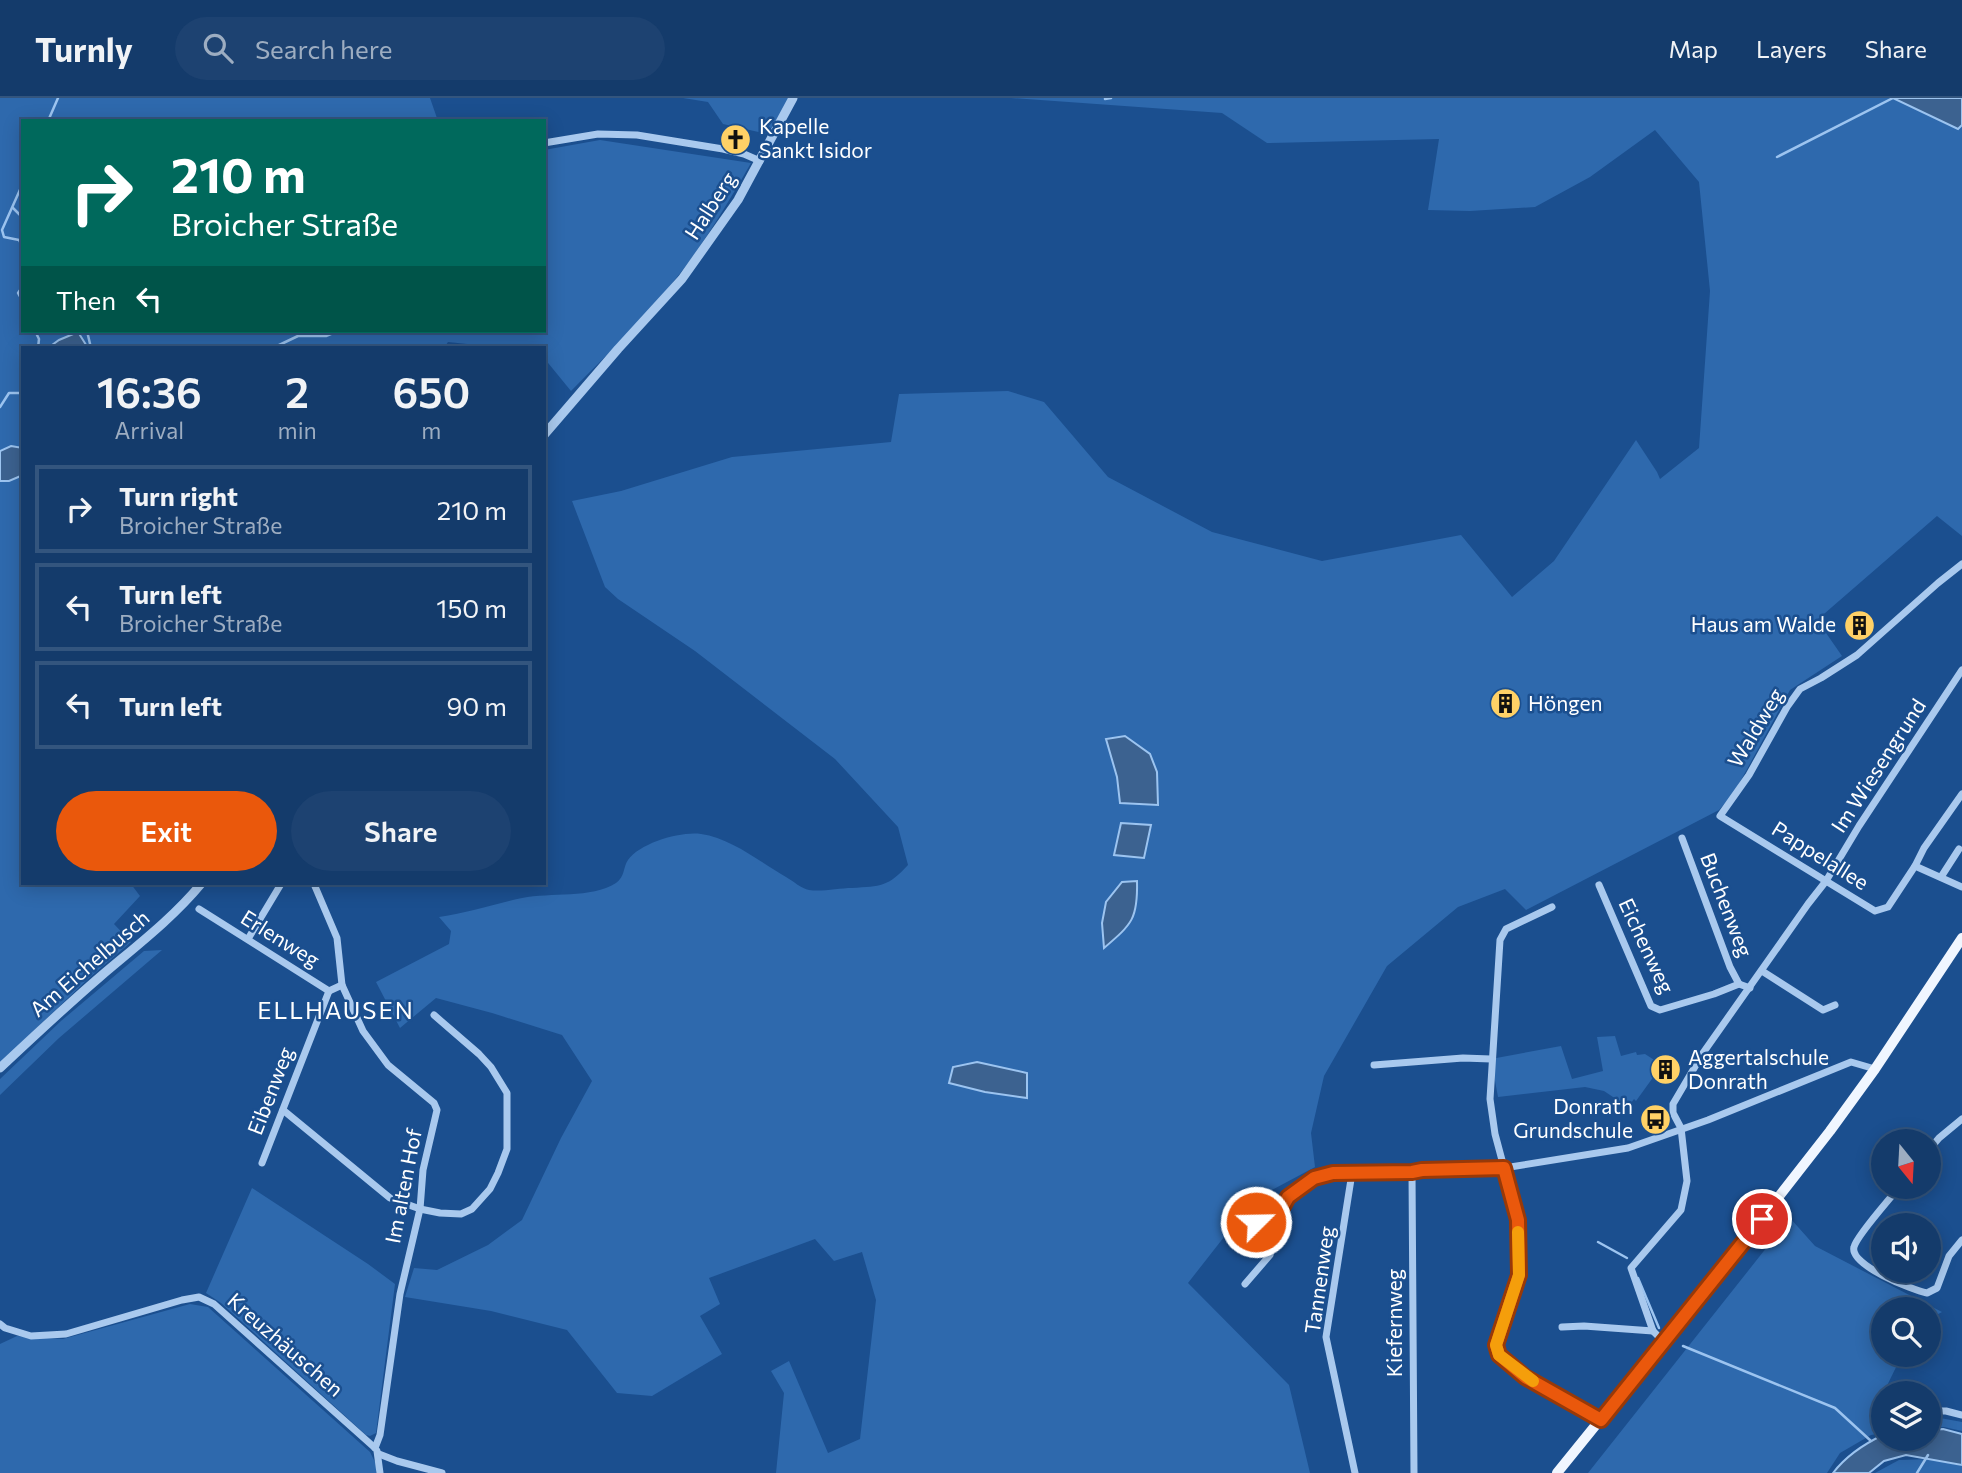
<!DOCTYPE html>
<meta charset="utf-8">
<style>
body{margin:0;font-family:Commissioner,sans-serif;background:#1d4271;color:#f1f3f6;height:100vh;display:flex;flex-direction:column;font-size:26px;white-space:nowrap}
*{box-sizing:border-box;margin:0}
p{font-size:23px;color:#9dadc1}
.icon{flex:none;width:38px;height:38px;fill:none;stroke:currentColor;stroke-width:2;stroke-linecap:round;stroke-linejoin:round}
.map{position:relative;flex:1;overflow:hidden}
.side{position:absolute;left:21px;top:248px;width:525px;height:539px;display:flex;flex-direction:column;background:#143b6b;border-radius:0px;box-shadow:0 4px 18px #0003,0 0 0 2px #33557e}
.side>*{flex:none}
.top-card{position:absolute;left:21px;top:21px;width:525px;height:214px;border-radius:0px;box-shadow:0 4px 18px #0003,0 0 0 2px #33557e;background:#00695c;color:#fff;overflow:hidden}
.needle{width:46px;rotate:162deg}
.buttons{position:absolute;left:1871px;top:1031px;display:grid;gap:14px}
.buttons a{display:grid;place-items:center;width:70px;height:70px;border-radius:50%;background:#143b6b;box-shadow:0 4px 18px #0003,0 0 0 2px #33557e;font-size:35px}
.pin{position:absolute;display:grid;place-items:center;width:60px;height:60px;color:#fff;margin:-30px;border:4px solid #fff;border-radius:50%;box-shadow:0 2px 7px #0007}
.me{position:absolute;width:77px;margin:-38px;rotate:67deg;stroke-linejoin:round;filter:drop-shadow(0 0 5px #0008)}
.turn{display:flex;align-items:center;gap:24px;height:147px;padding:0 35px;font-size:32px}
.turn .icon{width:91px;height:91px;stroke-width:2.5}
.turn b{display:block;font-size:49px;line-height:60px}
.then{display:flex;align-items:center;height:66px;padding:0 35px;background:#0003;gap:14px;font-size:26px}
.eta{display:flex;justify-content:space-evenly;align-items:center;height:119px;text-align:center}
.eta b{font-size:42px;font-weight:600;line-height:49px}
.button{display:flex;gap:14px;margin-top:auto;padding:14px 35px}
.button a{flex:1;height:80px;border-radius:42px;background:#ea580c;color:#fff;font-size:28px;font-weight:600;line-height:80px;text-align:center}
.button a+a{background:#1d4271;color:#f1f3f6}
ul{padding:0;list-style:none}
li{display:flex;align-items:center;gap:21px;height:88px;margin:0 14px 10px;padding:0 21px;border:4px solid #33557e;border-radius:0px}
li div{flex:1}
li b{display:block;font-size:26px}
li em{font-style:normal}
header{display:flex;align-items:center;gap:42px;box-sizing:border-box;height:98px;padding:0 35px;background:#143b6b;border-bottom:2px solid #33557e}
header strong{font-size:33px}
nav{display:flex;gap:38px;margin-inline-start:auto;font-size:24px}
.search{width:490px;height:63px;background:#1d4271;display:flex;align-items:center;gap:18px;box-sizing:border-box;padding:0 24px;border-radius:38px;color:#9dadc1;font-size:26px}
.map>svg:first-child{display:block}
</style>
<header>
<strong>Turnly</strong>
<div class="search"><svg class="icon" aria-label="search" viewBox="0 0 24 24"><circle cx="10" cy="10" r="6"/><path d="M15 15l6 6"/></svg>Search here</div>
<nav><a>Map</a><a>Layers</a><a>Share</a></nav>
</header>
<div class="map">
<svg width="1962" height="1375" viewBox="0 0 1962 1375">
<rect width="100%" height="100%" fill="#1b4f8f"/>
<g fill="#2e69ad" fill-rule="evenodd">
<path d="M0 0H430L438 23H23V233H544V52L600 42 751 65C729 103 705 144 678 178 645 219 608 256 571 293L544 260V250H506L448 244 444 250H88L77 235 59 242 48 250H23V324L19 333 23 336V350L11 348 0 353Z"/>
<polygon points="683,0 791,0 772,37 723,26 708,4"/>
<path d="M1011 0H1893L1958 31 1962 27V438L1937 418 1817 522 1842 558 1790 592 1734 695 1719 712 1526 812 1505 791 1458 809 1387 868 1324 978 1311 1035 1315 1069 1253 1102 1188 1185 1289 1287 1310 1375H776L784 1295 771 1273 789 1263 828 1355 860 1341 876 1202 862 1154 834 1163 815 1141 709 1180 720 1206 700 1218 722 1256 652 1298 617 1295 567 1232 491 1213 405 1199 414 1170 437 1172 488 1147 522 1122 561 1040 592 983 562 937 492 915 436 900 400 930 376 884 449 846 451 833 439 819C468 815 494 806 522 800 551 794 591 801 616 785 625 779 623 769 628 762 640 745 681 733 701 736 731 740 760 764 786 779 793 783 802 791 809 792 822 794 839 790 852 790 881 788 888 789 908 767L898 729 835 661 695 553 618 501 605 489 572 403 621 393 732 359 891 344 899 296 1008 293 1044 304 1108 379 1212 434 1322 463 1461 437 1512 499 1554 463 1636 342 1657 374 1660 381 1699 350 1710 193 1699 84 1655 32 1590 79 1535 109 1470 113 1428 112 1439 41 1267 45 1222 15ZM1125 638 1120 705 1117 679 1106 642ZM977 964 1027 975V1000L985 994 949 985 953 969Z"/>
<polygon points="23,377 23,786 131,786 140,798 114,826 131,844 89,880 0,965 0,383 9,383"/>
<polygon points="162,852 59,940 0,997 0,981 61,923 144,853"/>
<polygon points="1615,938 1621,958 1636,954 1637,957 1645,956 1662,967 1636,1003 1634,1001 1628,1009 1604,993 1585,989 1498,999 1491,961 1561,948 1572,981 1603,973 1597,939"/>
<polygon points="252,1090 368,1166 395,1186 376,1335 370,1338 366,1337 221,1205 206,1195"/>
<polygon points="1790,1120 1815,1148 1942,1214 1929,1221 1928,1211 1883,1211 1883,1256 1902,1257 1876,1310 1883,1312 1883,1335 1871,1337 1840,1355 1827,1375 1588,1375"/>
<polygon points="190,1206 208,1209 370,1354 376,1366 376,1375 0,1375 0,1246 17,1238 63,1241"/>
<polygon points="1929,1318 1962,1324 1962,1333 1944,1329 1929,1330"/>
<polygon points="1930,1361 1962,1368 1962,1375 1875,1375 1899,1362"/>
</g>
<g fill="#3c6290" stroke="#9cc4f0" stroke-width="2">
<polygon points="1893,0 1962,0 1962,27 1958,31"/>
<polygon points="78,234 88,250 48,250 59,242"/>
<polygon points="11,348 23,350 23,377 9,383 0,383 0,353"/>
<polygon points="1125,638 1150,656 1157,674 1158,707 1120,705 1117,679 1106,641"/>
<polygon points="1121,725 1151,727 1144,760 1114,757"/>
<path d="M1137 783C1138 821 1132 826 1104 850L1102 825 1106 804 1122 784Z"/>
<polygon points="977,964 1027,975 1027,1000 985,994 949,985 953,969"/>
<path d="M1943 1331 1962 1336V1367L1906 1357 1884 1363 1869 1375H1833C1846 1358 1864 1346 1883 1337V1340H1928L1929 1332Z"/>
</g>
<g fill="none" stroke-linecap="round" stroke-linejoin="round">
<g stroke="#9cc4f0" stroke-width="2.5">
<polyline points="1105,1 1111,0"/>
<polyline points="48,23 58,0"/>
<polyline points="1777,59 1893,0"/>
<polyline points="23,85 2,132 4,139 19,142 23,150"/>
<polyline points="13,110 23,120"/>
<polyline points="23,188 18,195 23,204"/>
<polyline points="35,233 39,241 38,250"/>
<polyline points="87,233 91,250"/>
<polyline points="260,250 277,248 298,238 326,238 338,233"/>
<polyline points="0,309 9,295 23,295"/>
<polyline points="1337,1070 1366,1070"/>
<polyline points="1376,1070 1408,1070"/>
<path d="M1260 1122 1268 1126C1282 1101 1296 1077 1327 1071"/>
<polyline points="1598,1144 1627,1160"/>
<polyline points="1638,1180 1659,1230"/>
<polyline points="1683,1248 1835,1310 1871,1343"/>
<polyline points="1917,1375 1928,1357"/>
</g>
<g stroke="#a9c9ee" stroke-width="7">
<polyline points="544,45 598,36 637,37 723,51 744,56 760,63"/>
<polyline points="1962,466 1938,485 1857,557 1821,580 1800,591 1787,609 1749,677 1720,718 1875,813 1888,809 1915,768 1962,789"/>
<polyline points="1682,740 1730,869 1739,886"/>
<polyline points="1915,768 1924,750 1962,696"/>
<polyline points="1941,779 1959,751"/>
<polyline points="314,786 337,840 342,887 363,933 388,967 434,1005 437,1012 423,1072 420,1111 400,1196 380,1337 375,1350"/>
<polyline points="1599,787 1651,908 1660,912 1714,896 1739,886 1750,890"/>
<polyline points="1552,809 1506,831 1500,842 1490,1001 1495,1036 1518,1122 1519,1176 1496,1247 1499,1257 1525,1279 1601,1322"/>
<polyline points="199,811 329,893 342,887"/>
<polyline points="248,841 281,786"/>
<polyline points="1762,873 1823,912 1835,907"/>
<polyline points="1374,967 1463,960 1491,961"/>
<polyline points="283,1012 390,1100 420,1111 440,1115 461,1116 472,1111 490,1091 498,1075 507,1051 507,995 491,969 479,956 434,917"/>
<polyline points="1928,1053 1939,1040 1962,1021"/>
<polyline points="262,1065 329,893"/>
<polyline points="1412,1074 1414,1375"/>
<polyline points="1352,1075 1326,1239 1355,1375"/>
<path d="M1900 1088C1891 1100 1857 1137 1854 1149 1849 1167 1912 1192 1927 1195L1937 1190 1949 1158 1962 1142"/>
<polyline points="1256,1124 1270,1131"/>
<polyline points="1245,1186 1270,1157 1272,1150 1270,1131 1288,1099 1314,1080 1333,1075 1412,1074 1422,1071 1504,1070 1628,1050 1708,1022 1851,964 1875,971"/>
<polyline points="0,1226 5,1230 31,1238 66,1236 182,1202 199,1199 214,1206 375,1350"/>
<polyline points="1562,1229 1584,1228 1653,1233"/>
<polyline points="1664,1244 1653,1233 1631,1170 1681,1112 1687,1083 1681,1030 1673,1015 1673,1006 1703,955 1808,806 1826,783 1859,728 1962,572"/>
<polyline points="1928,1313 1946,1313 1962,1317"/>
<polyline points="377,1353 380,1375"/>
<polyline points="379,1356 397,1363 442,1375"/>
</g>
<g stroke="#a9c9ee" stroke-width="9">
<polyline points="544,337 618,251 682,181 738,102 793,0"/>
<path d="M0 970C33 939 66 908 101 878 135 849 172 821 201 786"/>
</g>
<polyline stroke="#f0f6ff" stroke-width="10" points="1557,1375 1727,1165 1830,1033 1875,971 1962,840"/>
</g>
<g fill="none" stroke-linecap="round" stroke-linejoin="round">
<defs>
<polyline id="route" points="1256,1124 1270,1131 1288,1099 1314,1080 1333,1075 1412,1074 1422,1072 1504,1070 1518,1122 1519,1177 1496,1247 1499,1257 1525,1279 1601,1322 1762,1121"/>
</defs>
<use href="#route" stroke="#983908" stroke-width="18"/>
<use href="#route" stroke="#ea580c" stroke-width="12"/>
<polyline stroke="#f59e0b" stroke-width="12" points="1518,1134 1519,1177 1496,1247 1499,1257 1533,1283"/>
</g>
<defs>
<symbol id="church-disc" viewBox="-11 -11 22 22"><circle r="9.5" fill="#ffd166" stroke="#1b4f8f"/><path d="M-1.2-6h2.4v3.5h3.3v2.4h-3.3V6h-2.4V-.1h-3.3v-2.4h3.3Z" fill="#111"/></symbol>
<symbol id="building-disc" viewBox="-11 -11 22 22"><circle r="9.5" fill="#ffd166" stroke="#1b4f8f"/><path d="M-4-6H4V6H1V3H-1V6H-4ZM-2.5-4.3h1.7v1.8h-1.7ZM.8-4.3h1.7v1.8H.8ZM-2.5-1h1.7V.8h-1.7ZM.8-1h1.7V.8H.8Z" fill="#111"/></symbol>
<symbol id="bus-disc" viewBox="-11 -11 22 22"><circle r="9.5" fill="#ffd166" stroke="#1b4f8f"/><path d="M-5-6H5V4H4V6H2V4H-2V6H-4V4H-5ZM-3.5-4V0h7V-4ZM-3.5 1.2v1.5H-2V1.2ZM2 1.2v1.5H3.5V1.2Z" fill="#111"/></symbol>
</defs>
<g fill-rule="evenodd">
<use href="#church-disc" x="718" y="24" width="35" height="35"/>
<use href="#building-disc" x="1842" y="510" width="35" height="35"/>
<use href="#building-disc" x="1488" y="588" width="35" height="35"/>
<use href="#building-disc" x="1648" y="954" width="35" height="35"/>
<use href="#bus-disc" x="1638" y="1004" width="35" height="35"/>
</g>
<g text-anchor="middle" stroke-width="5" stroke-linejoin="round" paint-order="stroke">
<g font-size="21" fill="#fff" stroke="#1b4f8f" text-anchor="start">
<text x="759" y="36">Kapelle<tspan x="759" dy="24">Sankt Isidor</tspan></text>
<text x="1836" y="534" text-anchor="end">Haus am Walde</text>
<text x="1528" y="613">Höngen</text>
<text x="1688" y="967">Aggertalschule<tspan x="1688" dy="24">Donrath</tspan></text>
<text x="1633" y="1016" text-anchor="end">Donrath<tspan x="1633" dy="24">Grundschule</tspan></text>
</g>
<g font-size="21" fill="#fff" stroke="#1b4f8f">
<text transform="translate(711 108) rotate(-57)" y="7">Halberg</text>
<text transform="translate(1756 630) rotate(-59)" y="7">Waldweg</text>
<text transform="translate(1879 668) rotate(-57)" y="7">Im Wiesengrund</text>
<text transform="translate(1820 758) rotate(32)" y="7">Pappelallee</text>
<text transform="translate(1726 807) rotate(69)" y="7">Buchenweg</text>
<text transform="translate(280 841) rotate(32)" y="7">Erlenweg</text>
<text transform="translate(1646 848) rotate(65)" y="7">Eichenweg</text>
<text transform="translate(90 866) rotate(-41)" y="7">Am Eichelbusch</text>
<text transform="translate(271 993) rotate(-69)" y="7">Eibenweg</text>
<text transform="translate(404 1088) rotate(-79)" y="7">Im alten Hof</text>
<text transform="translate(1320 1182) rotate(-82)" y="7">Tannenweg</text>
<text transform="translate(1395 1225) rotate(-90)" y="7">Kiefernweg</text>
<text transform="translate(285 1247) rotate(41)" y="7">Kreuzhäuschen</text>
</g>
<g font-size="24" letter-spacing="2" fill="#fff" stroke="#1b4f8f">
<text x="336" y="921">ELLHAUSEN</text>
</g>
</g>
</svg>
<div class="buttons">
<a><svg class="needle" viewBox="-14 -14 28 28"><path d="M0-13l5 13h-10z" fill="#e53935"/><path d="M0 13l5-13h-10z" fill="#9dadc1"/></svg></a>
<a><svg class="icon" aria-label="sound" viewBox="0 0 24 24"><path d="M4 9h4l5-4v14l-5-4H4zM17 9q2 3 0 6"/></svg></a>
<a><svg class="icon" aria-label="search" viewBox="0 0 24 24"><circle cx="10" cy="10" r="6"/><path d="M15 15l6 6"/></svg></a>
<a><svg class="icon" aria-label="layers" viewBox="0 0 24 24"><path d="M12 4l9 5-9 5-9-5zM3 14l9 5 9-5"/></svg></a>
</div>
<div class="pin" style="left:1762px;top:1121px;background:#d93025"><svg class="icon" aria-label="arrive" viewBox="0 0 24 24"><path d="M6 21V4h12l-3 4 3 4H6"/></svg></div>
<svg class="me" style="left:1256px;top:1124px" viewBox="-20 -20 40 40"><circle r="17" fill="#ea580c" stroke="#fff" stroke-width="3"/><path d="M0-11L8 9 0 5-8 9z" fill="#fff"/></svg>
<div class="top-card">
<div class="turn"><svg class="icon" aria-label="right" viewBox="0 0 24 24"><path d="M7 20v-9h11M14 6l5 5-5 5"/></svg><div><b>210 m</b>Broicher Straße</div></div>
<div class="then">Then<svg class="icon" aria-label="left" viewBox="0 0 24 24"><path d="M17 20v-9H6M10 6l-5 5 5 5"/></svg></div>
</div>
<section class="side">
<div class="eta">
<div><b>16:36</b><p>Arrival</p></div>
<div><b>2</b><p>min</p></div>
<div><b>650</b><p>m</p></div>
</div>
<ul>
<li><svg class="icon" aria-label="right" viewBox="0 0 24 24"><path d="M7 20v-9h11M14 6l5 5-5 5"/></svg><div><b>Turn right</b><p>Broicher Straße</p></div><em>210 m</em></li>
<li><svg class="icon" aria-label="left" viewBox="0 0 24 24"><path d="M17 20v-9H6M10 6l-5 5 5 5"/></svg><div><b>Turn left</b><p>Broicher Straße</p></div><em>150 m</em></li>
<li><svg class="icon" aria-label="left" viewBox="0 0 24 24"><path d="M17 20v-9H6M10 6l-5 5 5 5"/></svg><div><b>Turn left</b></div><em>90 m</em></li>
</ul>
<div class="button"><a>Exit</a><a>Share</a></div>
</section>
</div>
